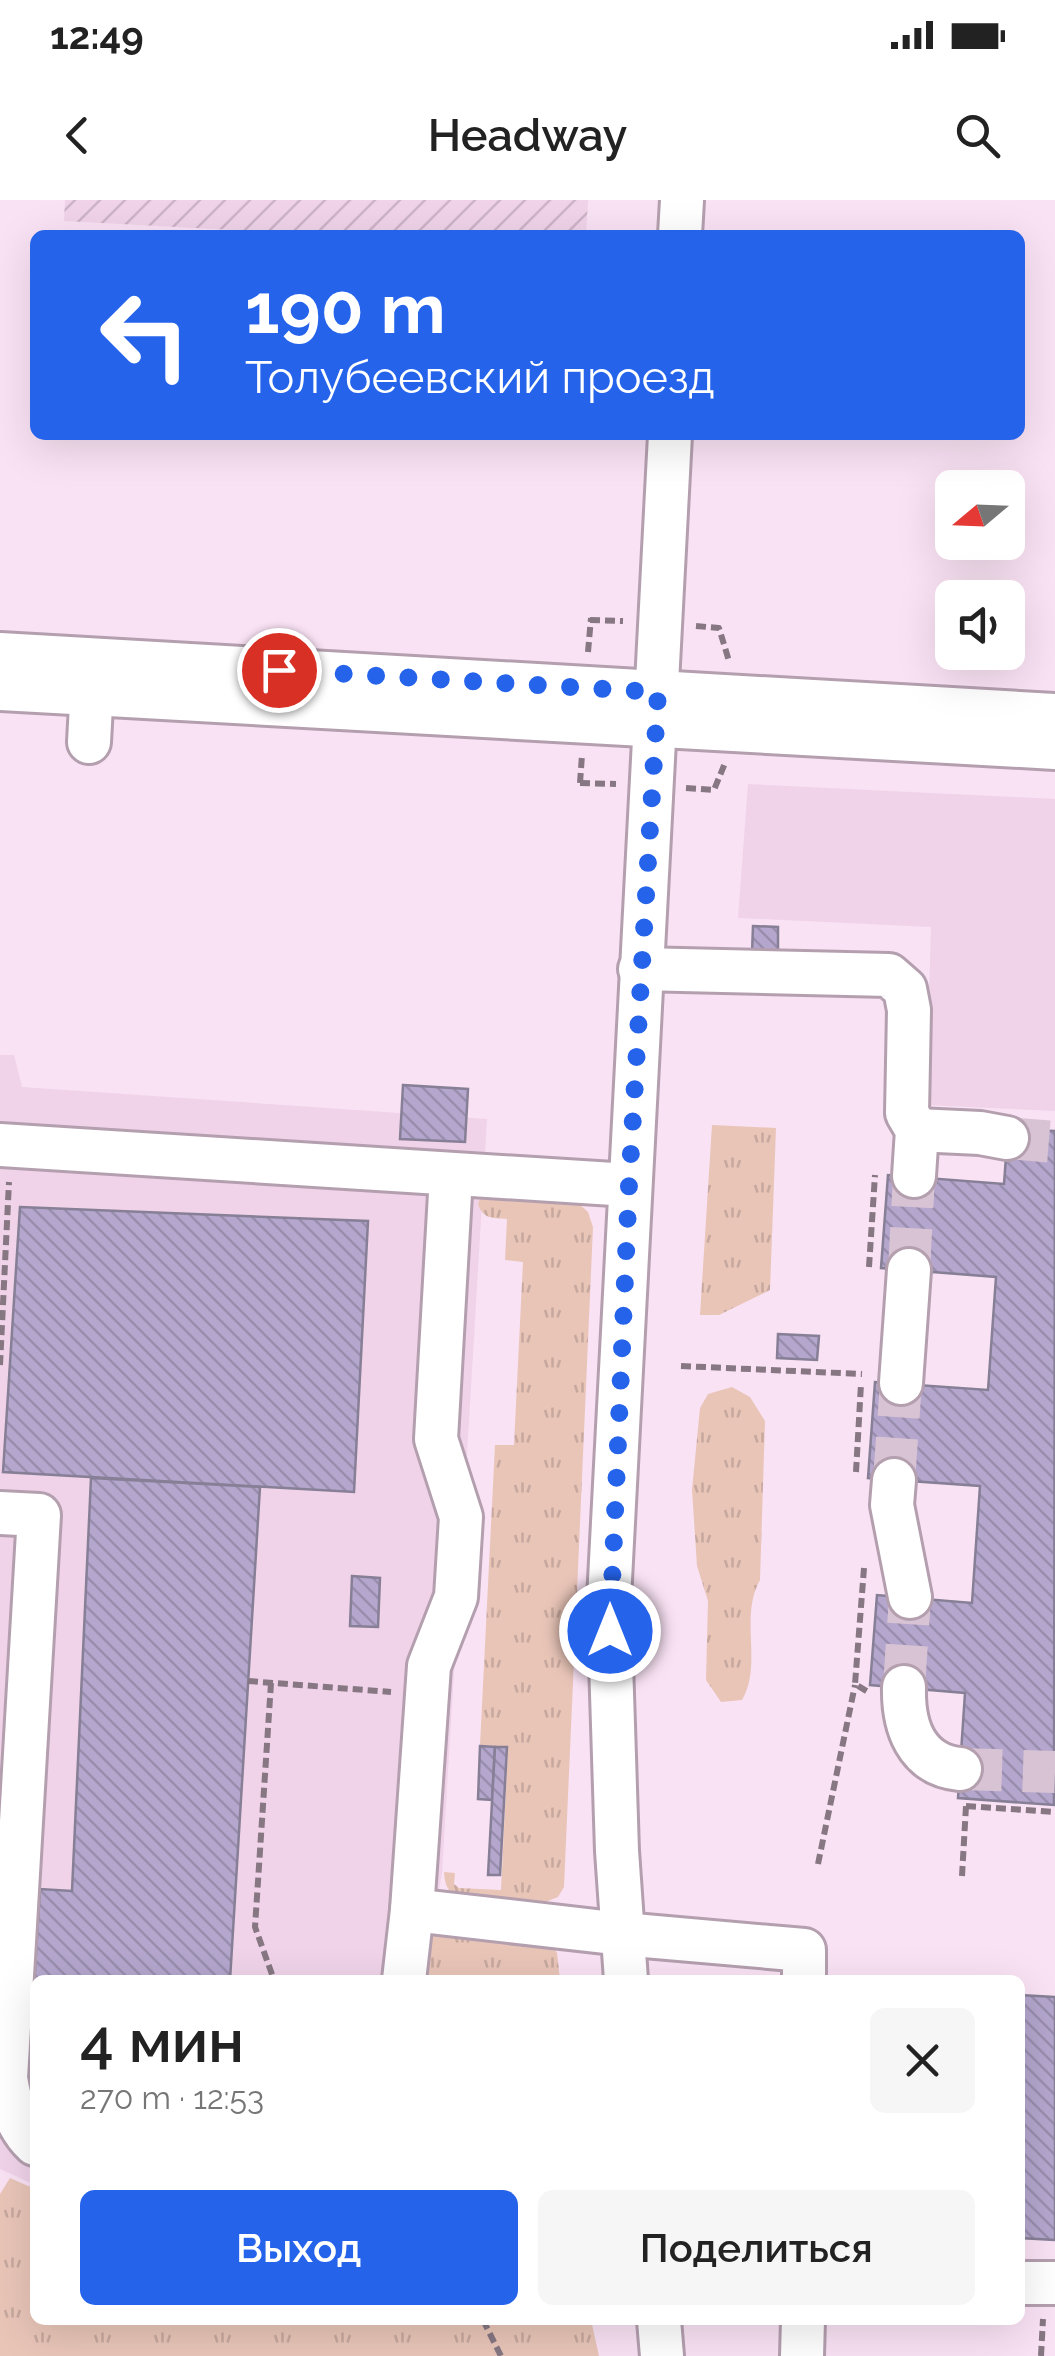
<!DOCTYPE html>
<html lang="ru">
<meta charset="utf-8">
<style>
body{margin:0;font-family:Raleway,sans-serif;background:#f6f6f6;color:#222;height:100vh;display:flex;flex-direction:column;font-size:38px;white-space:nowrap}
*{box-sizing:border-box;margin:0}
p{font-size:32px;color:#767676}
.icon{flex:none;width:55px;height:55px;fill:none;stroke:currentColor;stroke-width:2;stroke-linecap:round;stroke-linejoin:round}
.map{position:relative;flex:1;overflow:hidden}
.side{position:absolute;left:30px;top:1775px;width:995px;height:350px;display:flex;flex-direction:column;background:#fff;border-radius:15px;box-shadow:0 10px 40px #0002}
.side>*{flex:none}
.hud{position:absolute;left:30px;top:30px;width:995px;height:210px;border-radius:15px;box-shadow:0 10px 40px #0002;background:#2563eb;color:#fff;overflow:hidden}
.needle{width:65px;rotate:251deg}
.tools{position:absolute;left:935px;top:270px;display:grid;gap:20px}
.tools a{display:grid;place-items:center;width:90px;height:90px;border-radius:15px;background:#fff;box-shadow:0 10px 40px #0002;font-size:50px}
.pin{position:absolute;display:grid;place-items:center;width:85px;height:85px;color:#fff;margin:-42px;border:5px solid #fff;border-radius:50%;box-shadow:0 2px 10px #0007}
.me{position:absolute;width:110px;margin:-55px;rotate:0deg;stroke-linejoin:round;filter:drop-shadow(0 0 8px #0008)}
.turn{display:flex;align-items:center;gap:35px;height:210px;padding:0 50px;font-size:45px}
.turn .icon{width:130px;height:130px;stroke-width:2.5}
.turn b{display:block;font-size:70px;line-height:85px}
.round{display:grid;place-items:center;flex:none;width:105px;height:105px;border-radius:15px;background:#f6f6f6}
.head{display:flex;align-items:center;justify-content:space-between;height:170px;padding:0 50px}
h1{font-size:60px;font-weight:600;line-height:75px}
.primary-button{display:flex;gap:20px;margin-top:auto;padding:20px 50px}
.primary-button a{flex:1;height:115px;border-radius:15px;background:#2563eb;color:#fff;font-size:40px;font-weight:600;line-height:115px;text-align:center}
.primary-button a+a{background:#f6f6f6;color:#222}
.status{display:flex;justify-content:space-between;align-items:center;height:70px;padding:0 50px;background:#fff;direction:ltr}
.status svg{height:28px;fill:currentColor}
header{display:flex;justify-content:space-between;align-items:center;height:130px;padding:0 50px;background:#fff;font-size:45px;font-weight:600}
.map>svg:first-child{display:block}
</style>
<div class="status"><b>12:49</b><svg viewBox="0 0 49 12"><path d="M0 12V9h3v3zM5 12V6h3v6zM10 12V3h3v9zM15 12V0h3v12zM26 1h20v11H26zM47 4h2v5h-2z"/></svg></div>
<header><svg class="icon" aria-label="back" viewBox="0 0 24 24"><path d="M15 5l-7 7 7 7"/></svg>Headway<svg class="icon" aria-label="search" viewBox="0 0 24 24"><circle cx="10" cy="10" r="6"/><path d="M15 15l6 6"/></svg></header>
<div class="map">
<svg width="1055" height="2156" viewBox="0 0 1055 2156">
<defs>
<pattern id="industrial-furrows" width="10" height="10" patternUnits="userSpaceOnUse" patternTransform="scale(2.5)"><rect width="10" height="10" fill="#f0d3e9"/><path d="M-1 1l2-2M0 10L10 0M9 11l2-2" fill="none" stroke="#cdb4c7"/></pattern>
<pattern id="grass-tufts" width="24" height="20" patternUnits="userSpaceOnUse" patternTransform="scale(2.5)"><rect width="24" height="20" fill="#e9c5b8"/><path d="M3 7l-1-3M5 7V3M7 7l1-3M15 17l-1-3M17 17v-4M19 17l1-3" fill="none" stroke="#c7a89e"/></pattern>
<pattern id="building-back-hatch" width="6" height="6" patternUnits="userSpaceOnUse" patternTransform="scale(2.5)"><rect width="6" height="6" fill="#b4a6cd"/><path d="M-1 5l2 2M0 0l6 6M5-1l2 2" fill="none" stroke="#9a8eaf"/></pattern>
</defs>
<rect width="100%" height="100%" fill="#f9e2f4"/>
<g fill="#f0d3e9">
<polygon points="748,584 1055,599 1055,911 926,905 931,727 738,718"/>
<polygon points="0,855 14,855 22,887 487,919 442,1673 423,1780 35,1780 35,1985 0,1969"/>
</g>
<polygon fill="url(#industrial-furrows)" points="65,0 588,0 586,35 325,35 64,21"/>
<g fill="url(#grass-tufts)">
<polygon points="712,925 776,928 770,1090 719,1115 700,1115"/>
<path d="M481 996 577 1002 588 1012 593 1027 564 1687 558 1697 540 1704 459 1698C447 1691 445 1685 444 1672L455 1673 454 1684 459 1688 501 1690 508 1547 480 1545 495 1245H514L523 1062 505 1060 507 1019C492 1018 483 1019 478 1004Z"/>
<path d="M732 1187 750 1197 765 1221 760 1380C739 1417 763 1464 742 1500L721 1502 706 1480 708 1401 697 1366 692 1290 700 1208 708 1194Z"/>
<polygon points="435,1733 553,1747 557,1753 560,1780 424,1780 430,1743"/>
<polygon points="10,1978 35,1989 35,2120 591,2120 599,2156 0,2156 0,1994"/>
</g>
<g fill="url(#building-back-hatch)" stroke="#877f96" stroke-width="2.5">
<polygon points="753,726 778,727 778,754 752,753"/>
<polygon points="403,885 468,889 465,942 400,939"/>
<polygon points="1008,929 1055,931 1054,1605 958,1598 965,1493 870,1485 877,1395 972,1403 980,1286 868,1278 875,1182 988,1190 996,1077 881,1068 888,975 1004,984"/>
<polygon points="20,1007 368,1021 354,1292 3,1272"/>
<polygon points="778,1134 819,1136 817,1160 777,1158"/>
<polygon points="91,1278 260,1287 230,1780 35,1780 35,1866 29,1865 40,1689 72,1691"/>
<polygon points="352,1376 380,1378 378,1427 350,1426"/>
<polygon points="480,1546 495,1547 492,1600 478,1599"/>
<polygon points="495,1547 507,1547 500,1675 488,1675"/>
<polygon points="1020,1795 1055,1797 1055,2040 1020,2038"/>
</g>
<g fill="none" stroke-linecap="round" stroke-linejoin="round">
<g stroke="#d8c3d4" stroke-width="42" stroke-dasharray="42 21" stroke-linecap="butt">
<polyline points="1007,938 1055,942"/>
<polyline points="909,1070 914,976"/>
<polyline points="894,1280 901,1183"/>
<polyline points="904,1487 910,1397"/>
<polyline points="960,1569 1055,1572"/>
</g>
<defs>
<g id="minor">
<polyline points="680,35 682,0"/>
<polyline points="0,454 1055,515"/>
<polyline points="0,489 1055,548"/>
<polyline points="89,542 93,468"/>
<polyline points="640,769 889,775 905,789 909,810 907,913 917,930 914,976"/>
<polyline points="917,930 980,933 1007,938"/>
<polyline points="0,945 629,985"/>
<polyline points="901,1183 909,1070"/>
<polyline points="894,1280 892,1305 910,1397"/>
<path d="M0 1313 39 1315 6 1878C10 1903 16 1926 35 1944"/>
<path d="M904 1487C903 1526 916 1565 960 1569"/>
<polyline points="412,1710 622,1734 804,1750 804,1780"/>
<polyline points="404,1780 412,1710 429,1466 456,1397 461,1317 436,1239 451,976"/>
<polyline points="626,1780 617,1651 609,1399 670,235"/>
<polyline points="1020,2083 1055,2083"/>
<polyline points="659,2120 662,2156"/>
<polyline points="802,2156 803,2120"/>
</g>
</defs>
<use href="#minor" stroke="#b49faf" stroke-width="48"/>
<g stroke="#867783" stroke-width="6" stroke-dasharray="10 5" stroke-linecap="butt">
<polyline points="590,420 623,421"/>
<polyline points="696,426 719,428 729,461"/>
<polyline points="588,452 591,418"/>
<polyline points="580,583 582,555"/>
<polyline points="580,583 616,584"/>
<polyline points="686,588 714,590 725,563"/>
<polyline points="869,1067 875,975"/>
<polyline points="0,1165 9,982"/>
<polyline points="681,1166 862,1174"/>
<polyline points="856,1272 861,1184"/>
<polyline points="864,1368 855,1484 868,1492"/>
<polyline points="248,1481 391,1492"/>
<polyline points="271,1483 255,1727 274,1780"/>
<polyline points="966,1606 1055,1612"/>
<polyline points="818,1664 855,1485"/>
<polyline points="962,1676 966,1606"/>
<polyline points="483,2120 501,2156"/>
<polyline points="1041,2156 1043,2119"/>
</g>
<use href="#minor" stroke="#fff" stroke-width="42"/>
</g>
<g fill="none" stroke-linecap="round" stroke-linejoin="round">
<polyline stroke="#2563eb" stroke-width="18" stroke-dasharray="0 32.4" points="279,470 658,492 629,985 610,1431"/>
</g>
</svg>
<div class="tools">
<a><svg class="needle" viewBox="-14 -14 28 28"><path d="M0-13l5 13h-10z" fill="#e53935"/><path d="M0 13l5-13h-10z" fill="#767676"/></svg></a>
<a><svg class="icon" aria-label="sound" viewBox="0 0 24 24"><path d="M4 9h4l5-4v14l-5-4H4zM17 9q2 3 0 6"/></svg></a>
</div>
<div class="pin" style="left:279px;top:470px;background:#d93025"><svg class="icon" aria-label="arrive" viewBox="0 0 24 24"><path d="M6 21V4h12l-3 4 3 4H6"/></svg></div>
<svg class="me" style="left:610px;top:1431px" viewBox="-20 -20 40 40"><circle r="17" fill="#2563eb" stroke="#fff" stroke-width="3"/><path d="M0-11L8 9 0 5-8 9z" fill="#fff"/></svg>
<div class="hud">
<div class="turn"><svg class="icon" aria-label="left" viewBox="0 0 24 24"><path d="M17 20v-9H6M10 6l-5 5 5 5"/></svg><div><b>190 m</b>Толубеевский проезд</div></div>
</div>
<section class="side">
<div class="head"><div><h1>4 мин</h1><p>270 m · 12:53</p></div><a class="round"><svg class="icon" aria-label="close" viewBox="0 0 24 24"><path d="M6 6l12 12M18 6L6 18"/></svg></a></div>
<div class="primary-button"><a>Выход</a><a>Поделиться</a></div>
</section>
</div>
